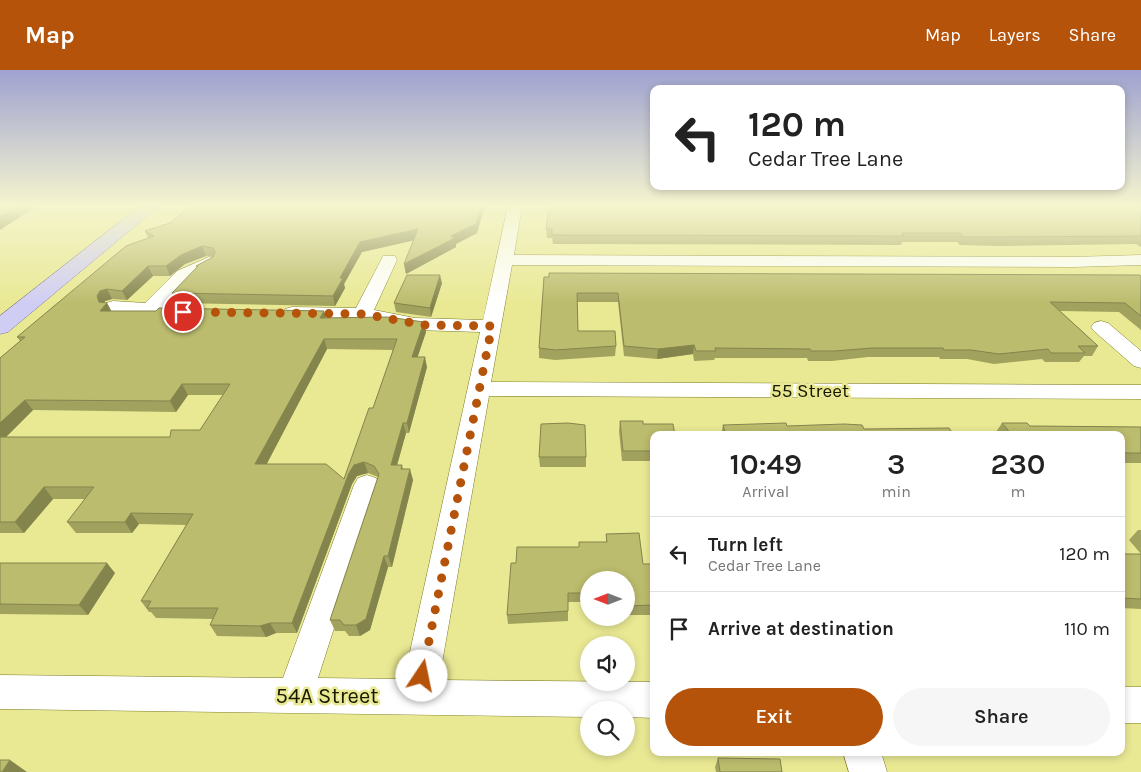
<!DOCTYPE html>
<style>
body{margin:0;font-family:Karla,sans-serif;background:#f6f6f6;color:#222;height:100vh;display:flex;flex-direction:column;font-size:19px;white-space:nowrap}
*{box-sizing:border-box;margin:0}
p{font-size:16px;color:#767676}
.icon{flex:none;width:28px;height:28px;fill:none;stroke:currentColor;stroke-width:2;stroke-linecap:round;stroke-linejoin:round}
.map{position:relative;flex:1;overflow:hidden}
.details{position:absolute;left:650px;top:361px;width:475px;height:325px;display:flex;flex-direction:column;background:#fff;border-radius:10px;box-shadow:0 2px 8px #0003}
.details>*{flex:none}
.top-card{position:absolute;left:650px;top:15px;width:475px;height:105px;border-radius:10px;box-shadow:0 2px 8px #0003;background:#fff;color:#222;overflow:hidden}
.needle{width:32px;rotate:270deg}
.buttons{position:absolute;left:580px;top:501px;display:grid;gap:10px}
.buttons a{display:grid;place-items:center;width:55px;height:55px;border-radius:50%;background:#fff;box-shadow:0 2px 8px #0003;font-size:25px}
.pin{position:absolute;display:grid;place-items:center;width:42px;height:42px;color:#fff;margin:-21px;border:2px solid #fff;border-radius:50%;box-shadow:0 1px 5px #0007}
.me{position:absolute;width:55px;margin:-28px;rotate:11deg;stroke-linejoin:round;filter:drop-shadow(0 0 4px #0008)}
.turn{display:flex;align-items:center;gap:18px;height:105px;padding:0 15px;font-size:22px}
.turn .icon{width:65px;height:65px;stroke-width:2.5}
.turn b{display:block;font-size:35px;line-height:42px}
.eta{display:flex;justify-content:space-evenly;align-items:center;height:85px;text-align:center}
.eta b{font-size:30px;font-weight:600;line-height:35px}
.primary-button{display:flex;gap:10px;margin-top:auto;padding:10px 15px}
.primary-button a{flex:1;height:58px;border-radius:30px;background:#b45309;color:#fff;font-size:20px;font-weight:600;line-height:58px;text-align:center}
.primary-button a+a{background:#f6f6f6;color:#222}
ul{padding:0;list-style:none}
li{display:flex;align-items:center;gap:15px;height:75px;padding:0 15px;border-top:1px solid #e0e0e0}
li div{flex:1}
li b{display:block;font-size:19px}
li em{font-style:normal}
header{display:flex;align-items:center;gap:30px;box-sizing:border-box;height:70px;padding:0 25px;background:#b45309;color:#fff}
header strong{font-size:24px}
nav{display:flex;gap:28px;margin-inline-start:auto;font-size:18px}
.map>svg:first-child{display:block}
</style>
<header>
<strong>Map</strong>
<nav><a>Map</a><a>Layers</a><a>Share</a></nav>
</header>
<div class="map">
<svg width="1141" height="702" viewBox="0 0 1141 702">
<rect width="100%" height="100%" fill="#e9e994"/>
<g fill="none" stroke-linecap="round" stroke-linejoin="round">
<defs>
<g id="minor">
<polygon points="508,136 522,136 514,185 1073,187 1141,185 1141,195 1073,197 512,195 491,312 1141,315 1141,329 489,326 439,610 654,612 654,648 626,647 626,640 589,640 589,647 0,639 0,605 283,608 354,415 358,408 367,405 376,408 380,415 318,608 404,609 480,262 415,260 363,250 292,249 285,247 282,243 285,239 292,237 356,238 381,190 383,186 395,186 397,190 374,240 415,248 483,250"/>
<polygon points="209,187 215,188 217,192 215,196 189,209 165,235 196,238 199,242 196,246 189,248 113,243 106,241 104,237 106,233 113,231 145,233 177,201"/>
<polygon points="1101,251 1108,253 1141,281 1141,298 1134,296 1094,261 1091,257 1094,253"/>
<rect x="1121" y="617" width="20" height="36"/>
<polygon points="843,682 881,682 887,702 849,702"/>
</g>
<polygon id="major" points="140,136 159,136 8,262 0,264 0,246"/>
</defs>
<use href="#minor" stroke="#7c7b25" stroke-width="1"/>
<use href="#major" stroke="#7b789b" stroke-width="1"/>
<use href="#minor" fill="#fff" fill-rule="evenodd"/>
<use href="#major" fill="#d0cdf5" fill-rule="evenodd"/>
</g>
<g fill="#a2a25f" fill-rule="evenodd">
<polygon points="1141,136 1141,177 1136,174 998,176 960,175 957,172 902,172 901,175 553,174 552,168 547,168 546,159"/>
<path d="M145 161 477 163 456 174V177L406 204 404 194 414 170 362 182 344 214 345 218 335 236 177 233 172 223 197 198 196 196 213 187 206 186 185 194 170 206H153L127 230 112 229 105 231 104 233H107L111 241 326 248 426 262 417 287 427 297 409 363H406L397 395H402L403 399 413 410 392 497H388L370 560 360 566H349L345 561H335L330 550 378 407 368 403 357 406 352 414 297 563H276L266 567 217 566 210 555 213 549 156 548 151 542H149L141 531 186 455 139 454 132 463H76L67 452 85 429H53L24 463H0V288L20 271 17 267 148 168ZM327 279 393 280 373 338 344 409 266 394ZM188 325H223L200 360 170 367H6L33 340 176 342Z"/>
<polygon points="1141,206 1141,260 1119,242 1060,241 1098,276 1092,286 1084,286 1079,292 1045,292 1042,289 994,294 967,289 940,289 939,287 868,287 832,291 808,291 807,288 715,288 714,290 694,291 693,284 657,289 624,286 618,232 577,232 578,261 616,276 615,286 555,290 539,288 539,278 544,207"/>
<polygon points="442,213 431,247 396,242 394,233"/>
<polygon points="620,351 643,354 654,365 654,391 622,391 619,361"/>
<polygon points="1002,353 1030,356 1141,357 1141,393 1121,393 1121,365 998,365 996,362"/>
<polygon points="723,355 864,359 954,365 721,365"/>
<polygon points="539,387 586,387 586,397 540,397"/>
<polygon points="1138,460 1141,460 1141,539 1121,538 1121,484 1141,484 1129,470"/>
<polygon points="606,464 643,494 654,494 654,545 626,545 626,510 589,510 589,532 568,532 568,551 508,554 507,545 516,493 579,477 606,472"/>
<polygon points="0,493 115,503 88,545 0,544"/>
<polygon points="718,688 782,702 716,702 715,697"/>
</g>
<g fill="#84844d">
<polygon points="18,136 37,136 0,160 0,147"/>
<polygon points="481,136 485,136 477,163 456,174 456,177 406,204 404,194 451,166"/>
<polygon points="418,159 420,169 362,182 344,214 345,218 335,236 333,226 340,208 360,172"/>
<polygon points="202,176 206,186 185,194 170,206 166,196 181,185"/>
<polygon points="148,196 153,206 127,230 122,221"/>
<polygon points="440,205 442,213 431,247 430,238"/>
<polygon points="107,219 112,229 105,231 102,236 107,233 113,244 100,241 99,232 97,226 100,221"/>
<polygon points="324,241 327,251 320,248"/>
<polygon points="424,252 426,262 414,298 412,287"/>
<polygon points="324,269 327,279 261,405 255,394"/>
<polygon points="694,275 693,284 657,289 658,279"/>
<polygon points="425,287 427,297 409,363 407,353"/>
<polygon points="182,314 188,325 176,342 170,331"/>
<polygon points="25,330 33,340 0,373 0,353"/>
<polygon points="403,353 406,363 394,406 391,395"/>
<polygon points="364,392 368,403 357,406 352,414 297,563 292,553 349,403 354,395"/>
<polygon points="410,399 413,410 392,497 388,486"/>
<polygon points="44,417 53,429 24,463 15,452"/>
<polygon points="131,443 139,454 132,463 125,452"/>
<polygon points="384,486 388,497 370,560 360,566 356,555"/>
<polygon points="107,493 115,503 88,545 79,535"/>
<polygon points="270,553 276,563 266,567 260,556"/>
<polygon points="10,690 27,702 2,702"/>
</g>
<g fill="#bcbc6e" stroke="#84844d" fill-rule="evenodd">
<polygon points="0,136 18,136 0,147"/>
<path d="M190 136H481L476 154 451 166 455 168 404 194 418 159 360 172 340 208H343L333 226 172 223 198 196H196L213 187 215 182 213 178 202 176 181 185 166 196H148L122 221 107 219 100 221 97 226 99 232 107 233 100 241H156L159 238 324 241 320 248 387 247 424 252 412 287H425L407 353H403L391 395H402L401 399H410L388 486H384L366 549 356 555H344L340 550H330L379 404 374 396 364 392 354 395 349 403 292 553H270L260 556 210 555 218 538H147L151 531H141L193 444 131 443 125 452H67L94 417H44L15 452H0V367H170L171 360H200L230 314H182L170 331 25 330 0 353V288L25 267H17L126 176 154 166 145 161 170 153ZM324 269H397L373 338H369L344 409 326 394H255Z"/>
<polygon points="549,136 1141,136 1141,166 1002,167 964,167 960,163 902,163 904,166 552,165 552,159 546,159"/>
<polygon points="549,203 1139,205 1141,206 1141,246 1125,233 1050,232 1098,276 1078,276 1085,283 1051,283 1048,279 999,284 971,280 944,280 943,278 872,278 835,281 811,281 810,279 715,278 716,281 696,281 694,275 658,279 624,276 618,223 577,223 578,261 615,261 616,276 555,280 539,278 544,207 549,207"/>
<polygon points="407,205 440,205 430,238 394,233"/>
<polygon points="620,351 643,351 643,354 673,354 675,365 654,365 654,381 623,381"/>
<polygon points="568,353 585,355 586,387 539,387 541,354"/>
<polygon points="786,353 787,356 844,354 862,355 864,359 949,358 954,365 726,365 723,355"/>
<polygon points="1002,353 1027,353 1030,356 1141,357 1141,383 1121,383 1121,365 1012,365"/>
<polygon points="639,463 643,494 654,494 654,535 626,536 626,510 589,510 589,523 568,523 568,541 507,545 511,493 516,493 517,477 579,477 579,472 607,472 606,464"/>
<polygon points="1121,484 1141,484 1141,529 1121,528"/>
<polygon points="0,493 107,493 79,535 0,534"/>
<polygon points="718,688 780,689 782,702 720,702"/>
<polygon points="0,690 10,690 2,702 0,702"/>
</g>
<linearGradient id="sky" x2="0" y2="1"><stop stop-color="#9fa2d0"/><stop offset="0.58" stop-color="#f5f5cf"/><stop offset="1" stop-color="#f5f5cf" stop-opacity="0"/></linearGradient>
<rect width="1141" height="234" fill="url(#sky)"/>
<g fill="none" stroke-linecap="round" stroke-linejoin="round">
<polyline stroke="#b45309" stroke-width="9" stroke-dasharray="0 16.2" points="183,242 363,244 424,255 492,256 422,606"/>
</g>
<g text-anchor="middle" stroke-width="5" stroke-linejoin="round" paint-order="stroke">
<g font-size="19" fill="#181801" stroke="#e9e994">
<text x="810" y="327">55 Street</text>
</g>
<g font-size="22" fill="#181801" stroke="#e9e994">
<text x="327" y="633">54A Street</text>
</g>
</g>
</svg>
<div class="buttons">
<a><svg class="needle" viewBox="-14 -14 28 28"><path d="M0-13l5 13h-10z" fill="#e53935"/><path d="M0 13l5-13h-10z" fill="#767676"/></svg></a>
<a><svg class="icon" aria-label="sound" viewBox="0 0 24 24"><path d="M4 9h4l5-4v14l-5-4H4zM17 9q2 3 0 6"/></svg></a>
<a><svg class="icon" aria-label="search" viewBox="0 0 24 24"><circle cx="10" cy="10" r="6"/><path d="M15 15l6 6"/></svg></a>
</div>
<div class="pin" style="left:183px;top:242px;background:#d93025"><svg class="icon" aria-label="arrive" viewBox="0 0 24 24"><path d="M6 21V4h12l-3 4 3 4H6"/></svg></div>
<svg class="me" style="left:422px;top:606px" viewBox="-20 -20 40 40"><circle r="19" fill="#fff"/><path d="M0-13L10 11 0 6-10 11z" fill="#b45309"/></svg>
<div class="top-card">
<div class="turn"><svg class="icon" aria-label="left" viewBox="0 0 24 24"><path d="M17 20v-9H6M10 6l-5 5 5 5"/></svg><div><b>120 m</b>Cedar Tree Lane</div></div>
</div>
<section class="details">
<div class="eta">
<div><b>10:49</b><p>Arrival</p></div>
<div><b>3</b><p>min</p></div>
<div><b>230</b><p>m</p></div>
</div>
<ul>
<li><svg class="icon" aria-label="left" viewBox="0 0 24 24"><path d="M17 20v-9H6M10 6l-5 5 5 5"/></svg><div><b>Turn left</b><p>Cedar Tree Lane</p></div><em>120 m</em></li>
<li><svg class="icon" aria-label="arrive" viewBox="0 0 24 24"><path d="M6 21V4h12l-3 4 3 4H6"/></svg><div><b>Arrive at destination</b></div><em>110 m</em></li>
</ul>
<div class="primary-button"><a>Exit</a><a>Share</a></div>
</section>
</div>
